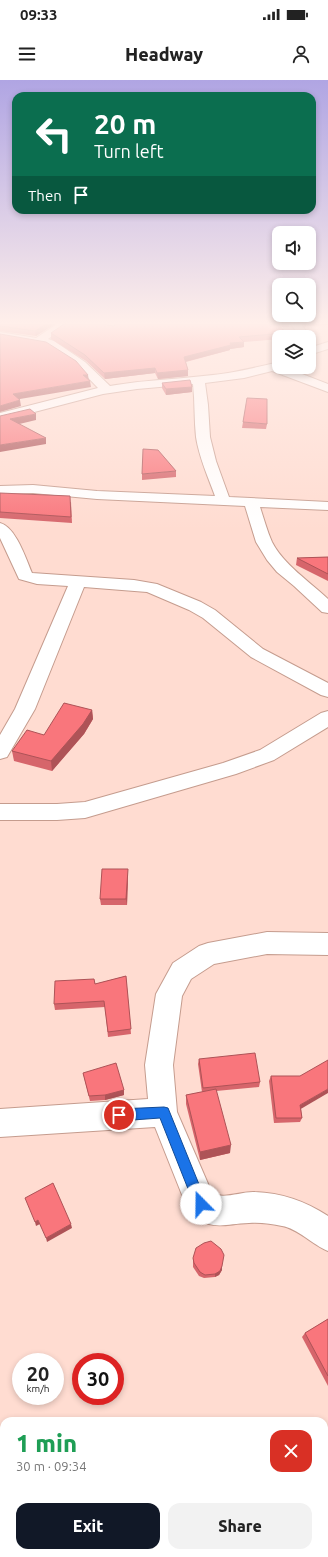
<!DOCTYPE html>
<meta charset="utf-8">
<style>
body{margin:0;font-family:Ubuntu,sans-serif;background:#f2f2f2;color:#222;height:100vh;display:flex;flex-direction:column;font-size:15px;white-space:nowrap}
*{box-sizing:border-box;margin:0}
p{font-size:13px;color:#767676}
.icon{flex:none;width:22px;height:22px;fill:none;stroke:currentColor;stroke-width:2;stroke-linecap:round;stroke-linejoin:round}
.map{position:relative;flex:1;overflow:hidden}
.details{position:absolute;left:0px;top:1337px;width:328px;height:140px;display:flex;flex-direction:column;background:#fff;border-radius:12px 12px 0 0;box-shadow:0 2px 6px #0003}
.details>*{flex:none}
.guide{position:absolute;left:12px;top:12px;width:304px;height:122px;border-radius:12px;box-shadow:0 2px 6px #0003;background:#0b6e4f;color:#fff;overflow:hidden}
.fabs{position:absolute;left:272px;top:146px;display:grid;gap:8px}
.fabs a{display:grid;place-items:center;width:44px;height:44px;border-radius:8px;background:#fff;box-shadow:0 2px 6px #0003;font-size:20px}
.speed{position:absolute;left:12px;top:1273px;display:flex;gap:8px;font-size:20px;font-weight:700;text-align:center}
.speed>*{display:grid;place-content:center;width:52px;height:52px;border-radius:50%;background:#fff;box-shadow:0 2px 6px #0003;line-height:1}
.speed small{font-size:10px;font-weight:400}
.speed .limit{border:6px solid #d22;background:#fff;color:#111}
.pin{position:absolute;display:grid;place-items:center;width:34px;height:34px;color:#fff;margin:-17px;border:2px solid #fff;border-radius:50%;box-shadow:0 1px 4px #0007}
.me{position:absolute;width:44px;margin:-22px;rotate:338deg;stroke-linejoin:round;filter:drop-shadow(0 0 3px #0008)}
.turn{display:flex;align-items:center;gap:14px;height:84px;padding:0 16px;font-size:18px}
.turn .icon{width:52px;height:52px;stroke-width:2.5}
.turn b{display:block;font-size:28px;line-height:34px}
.then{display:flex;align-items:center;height:38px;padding:0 16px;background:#0003;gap:8px;font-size:15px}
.round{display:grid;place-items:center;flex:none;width:42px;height:42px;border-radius:12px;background:#f2f2f2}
.headline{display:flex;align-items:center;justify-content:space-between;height:68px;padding:0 16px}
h1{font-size:24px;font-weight:800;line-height:30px;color:#1e9e55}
.button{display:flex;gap:8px;margin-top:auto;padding:8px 16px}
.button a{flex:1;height:46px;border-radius:12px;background:#111827;color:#fff;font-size:16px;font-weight:800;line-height:46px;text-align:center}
.button a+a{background:#f2f2f2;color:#222}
.status{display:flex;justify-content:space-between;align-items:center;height:28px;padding:0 20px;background:#fff;direction:ltr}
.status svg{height:11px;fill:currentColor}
header{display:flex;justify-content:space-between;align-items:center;height:52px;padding:0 16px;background:#fff;font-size:18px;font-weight:800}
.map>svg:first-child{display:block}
</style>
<div class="status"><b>09:33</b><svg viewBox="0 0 49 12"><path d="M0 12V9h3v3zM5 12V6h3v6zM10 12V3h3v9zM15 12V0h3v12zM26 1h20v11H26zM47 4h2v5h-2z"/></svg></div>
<header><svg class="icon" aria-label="menu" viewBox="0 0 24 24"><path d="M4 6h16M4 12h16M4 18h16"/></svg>Headway<svg class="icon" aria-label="person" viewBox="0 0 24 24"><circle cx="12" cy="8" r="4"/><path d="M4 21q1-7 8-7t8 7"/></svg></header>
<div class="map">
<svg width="328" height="1477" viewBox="0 0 328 1477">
<rect width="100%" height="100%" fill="#ffdcd1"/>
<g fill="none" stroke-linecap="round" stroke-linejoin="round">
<defs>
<g id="minor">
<path d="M57 244H69L48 259 54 261 85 282 110 306C149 299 189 299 228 293 246 290 262 286 279 282V287H284L328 304V312L272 291 244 298 205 303 208 325 210 357 216 381 229 417 328 422V430L260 427C264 439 267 451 272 462 283 484 310 502 328 519V533L322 532 294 506 277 492 267 480 256 462 245 426 97 419 33 413 0 414V406L33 405 97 411 215 416C208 397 199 377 196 357 194 339 195 322 193 304L137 309 103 314 0 341V333L98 308 77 286 47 266 0 258V252L36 258Z"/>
<polygon points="291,244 301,244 311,257 310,259 309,257 300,257"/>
<polygon points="328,262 328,269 309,275 309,268"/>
<path d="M0 443C16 447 26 479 32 493L134 500 157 504 201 522 215 530 263 569 328 603V617L321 615 251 577 203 538 189 530 147 512 84 507 35 629 7 677 0 679V655L15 629 68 506 37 504 19 499 0 458Z"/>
<polygon points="328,631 328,647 274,680 236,694 85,738 57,740 0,740 0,724 57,724 85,722 223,683 260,670 321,633"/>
<path d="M267 852 328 853V875L267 874 214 884 191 899 182 916 173 985 177 1032 212 1113C223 1120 242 1111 255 1112 282 1113 305 1121 328 1136V1171C313 1165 297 1148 282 1146 272 1144 260 1142 249 1143 223 1144 215 1151 190 1135L155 1047 0 1057V1029L148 1019 145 985 156 914 173 883 199 866 208 863Z"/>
</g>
</defs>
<use href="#minor" stroke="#c59c8e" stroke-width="2"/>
<use href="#minor" fill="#fff" fill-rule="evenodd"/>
</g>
<g fill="#d6656b">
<polygon points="0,244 55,244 36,256 0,251"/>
<polygon points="235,244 289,244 289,247 281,247 286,253 286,257 279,257 279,259 244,262 244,267 230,269 230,270 186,282 188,290 188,296 158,299 155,293 105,299 86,281 51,259 51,253 114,246"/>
<polygon points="302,244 328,244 328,245 304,246"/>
<polygon points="162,303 192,307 192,312 166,315 162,308"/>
<polygon points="243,342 267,344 266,349 242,348"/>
<polygon points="176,391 176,397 142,400 142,394"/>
<polygon points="0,413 71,422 72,443 0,438"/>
<polygon points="328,477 328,501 296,485 297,478"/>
<polygon points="92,630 93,639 84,654 52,691 14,681 12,671"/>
<polygon points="128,795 127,825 101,825 100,819"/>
<polygon points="126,896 131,954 108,957 105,927 55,930 54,924 94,899 95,904"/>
<polygon points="199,979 260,1002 259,1007 216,1011 230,1073 200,1080 186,1024 186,1015 202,1012 198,984"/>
<polygon points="83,993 124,1010 124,1015 105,1020 90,1021"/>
<polygon points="271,996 301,1029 302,1038 300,1042 274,1043 269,1001"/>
<polygon points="193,1178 222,1186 222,1190 219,1195 215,1197 204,1198 199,1196 193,1187"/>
<polygon points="328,1239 328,1306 302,1257 305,1253"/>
<polygon points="328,1410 328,1428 324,1423 324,1415"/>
</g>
<g fill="#ae5357">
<polygon points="46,244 55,244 36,256 35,251"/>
<polygon points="244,262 244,267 230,269 230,270 184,282 184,277 230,263"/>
<polygon points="155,288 155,293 105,299 104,293"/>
<polygon points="188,290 188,296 158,299 157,293"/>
<polygon points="83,295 88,295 89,301"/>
<polygon points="90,301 91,307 14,320 13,314"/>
<polygon points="192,307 192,312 166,315 166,309"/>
<polygon points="20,320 21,326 0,332 0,326"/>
<polygon points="36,334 36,340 11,346 10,339"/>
<polygon points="46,358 46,364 0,372 0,365"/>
<polygon points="92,630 93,639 84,654 52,691 51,681"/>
<polygon points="128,789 128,795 127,825 126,819"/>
<polygon points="328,1009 328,1013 299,1030 300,1025"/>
<polygon points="124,1010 124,1015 105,1020 105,1015"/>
<polygon points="231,1065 230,1073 200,1080 200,1072"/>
<polygon points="38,1140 40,1144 36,1146 35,1142"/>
<polygon points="71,1144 72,1148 47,1162 46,1158"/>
<polygon points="222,1186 222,1190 219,1195 215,1197 215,1194"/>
<polygon points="0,1371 4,1383 4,1390 0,1393"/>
<polygon points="0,1395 4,1409 4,1416 0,1402"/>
<polygon points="4,1430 4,1432 0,1435 0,1433"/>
</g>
<g fill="#f9767c" stroke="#ae5357">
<polygon points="0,244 46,244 35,251 0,246"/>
<polygon points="64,244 103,244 114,246 115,244 278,244 286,253 239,257 244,262 230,263 231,265 184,277 188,290 157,293 155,288 104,293 85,275 51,253"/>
<polygon points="0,254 46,262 76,281 88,295 83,295 90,301 13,314 20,320 0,326"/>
<polygon points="190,300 192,307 166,309 162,303"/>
<polygon points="247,318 267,319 267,344 243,342"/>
<polygon points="30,329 36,334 10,339 46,358 0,365 0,336"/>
<polygon points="143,369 158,370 176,391 142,394"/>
<polygon points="0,413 70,416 71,437 0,432"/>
<polygon points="328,477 328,494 297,478"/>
<polygon points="64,623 92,630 83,644 51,681 12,671 27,650 44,655"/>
<polygon points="102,789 128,789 126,819 100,819"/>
<polygon points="126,896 131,949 108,952 104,921 54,924 55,901 94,899 95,904"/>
<polygon points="255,973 260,1002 203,1008 199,979"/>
<polygon points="328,980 328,1009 300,1025 302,1038 276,1038 271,996 300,996"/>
<polygon points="116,983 124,1010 105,1015 89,1016 83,993"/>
<polygon points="216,1009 231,1065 200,1072 186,1015"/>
<polygon points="53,1103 71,1144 46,1158 38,1140 35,1142 25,1118"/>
<polygon points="211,1161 221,1169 224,1175 222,1186 220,1191 215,1194 205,1195 200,1192 194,1183 193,1178 196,1168 204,1163"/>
<polygon points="328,1239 328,1296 305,1253"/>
<polygon points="0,1377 4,1388 0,1390"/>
<polygon points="0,1402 4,1416 4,1430 0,1433"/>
<polygon points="328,1412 328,1425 324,1419 324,1418"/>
<rect x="98" y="1473" width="20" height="4"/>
</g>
<linearGradient id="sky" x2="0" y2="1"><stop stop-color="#b0a5e3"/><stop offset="0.54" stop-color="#ffefea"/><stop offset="1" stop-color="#ffefea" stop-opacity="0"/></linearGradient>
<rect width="328" height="450" fill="url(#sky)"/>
<polygon fill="#1a73e8" stroke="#114b97" points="164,1027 168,1028 207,1124 205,1129 201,1131 196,1129 160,1038 119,1041 115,1039 113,1035 115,1031 119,1029"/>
</svg>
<div class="fabs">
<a><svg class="icon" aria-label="sound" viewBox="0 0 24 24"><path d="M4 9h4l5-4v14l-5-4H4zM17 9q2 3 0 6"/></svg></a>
<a><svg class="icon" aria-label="search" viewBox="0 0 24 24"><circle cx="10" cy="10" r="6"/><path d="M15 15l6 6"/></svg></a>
<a><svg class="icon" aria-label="layers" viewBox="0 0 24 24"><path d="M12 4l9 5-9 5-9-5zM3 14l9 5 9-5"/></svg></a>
</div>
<div class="speed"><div>20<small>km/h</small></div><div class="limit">30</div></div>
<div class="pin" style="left:119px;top:1035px;background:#d93025"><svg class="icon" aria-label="arrive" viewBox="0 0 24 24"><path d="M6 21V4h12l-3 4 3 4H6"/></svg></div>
<svg class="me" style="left:201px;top:1124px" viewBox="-20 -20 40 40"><circle r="19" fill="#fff"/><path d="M0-13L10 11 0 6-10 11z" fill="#1a73e8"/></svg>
<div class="guide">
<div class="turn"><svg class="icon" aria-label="left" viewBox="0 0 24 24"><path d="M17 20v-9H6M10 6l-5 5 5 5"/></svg><div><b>20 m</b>Turn left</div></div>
<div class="then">Then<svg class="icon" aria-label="arrive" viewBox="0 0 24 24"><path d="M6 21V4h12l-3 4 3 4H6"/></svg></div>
</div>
<section class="details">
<div class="headline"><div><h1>1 min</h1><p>30 m · 09:34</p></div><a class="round" style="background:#d93025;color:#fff"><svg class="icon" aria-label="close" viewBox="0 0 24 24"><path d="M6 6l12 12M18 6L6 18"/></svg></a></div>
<div class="button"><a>Exit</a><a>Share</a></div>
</section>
</div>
